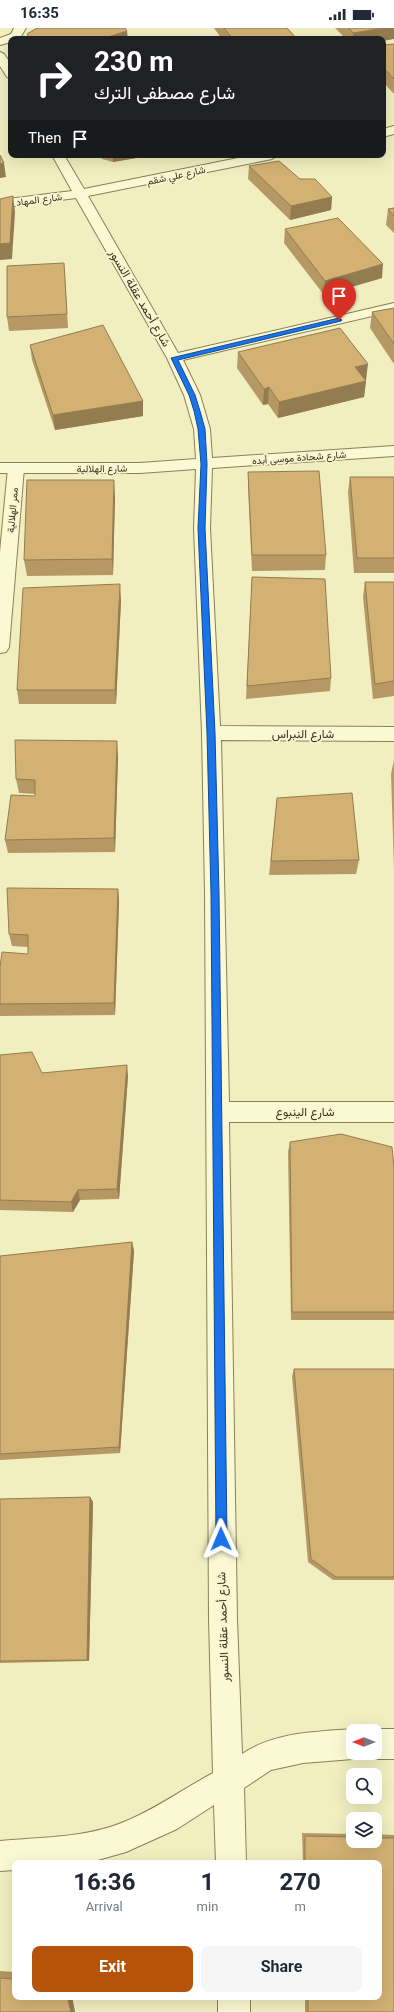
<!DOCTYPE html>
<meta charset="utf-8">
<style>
body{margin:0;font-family:Georgia,Vazirmatn,serif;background:#f6f6f7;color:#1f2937;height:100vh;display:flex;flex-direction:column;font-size:15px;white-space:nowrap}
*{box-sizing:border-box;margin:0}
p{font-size:13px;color:#747a83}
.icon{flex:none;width:22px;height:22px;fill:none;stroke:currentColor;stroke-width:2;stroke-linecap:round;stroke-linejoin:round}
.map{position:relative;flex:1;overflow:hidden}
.drawer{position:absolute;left:12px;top:1832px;width:370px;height:140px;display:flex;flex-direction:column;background:#fff;border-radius:8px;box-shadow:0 4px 16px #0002}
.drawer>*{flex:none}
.guide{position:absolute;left:8px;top:8px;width:378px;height:122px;border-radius:8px;box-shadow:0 4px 16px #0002;background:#202124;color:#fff;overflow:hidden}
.needle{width:26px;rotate:270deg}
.buttons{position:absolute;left:346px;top:1696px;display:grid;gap:8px}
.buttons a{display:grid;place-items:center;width:36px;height:36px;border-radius:8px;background:#fff;box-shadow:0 4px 16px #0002;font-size:20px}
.pin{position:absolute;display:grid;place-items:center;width:34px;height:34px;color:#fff;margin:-41px -17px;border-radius:50% 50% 50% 0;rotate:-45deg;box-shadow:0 0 4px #0007}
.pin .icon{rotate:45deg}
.me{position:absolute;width:44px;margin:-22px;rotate:359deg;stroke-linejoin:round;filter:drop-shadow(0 0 3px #0008)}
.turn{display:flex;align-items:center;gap:14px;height:84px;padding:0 20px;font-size:18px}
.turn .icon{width:52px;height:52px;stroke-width:2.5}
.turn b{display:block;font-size:28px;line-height:34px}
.then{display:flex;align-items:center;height:38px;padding:0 20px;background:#0003;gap:8px;font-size:15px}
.eta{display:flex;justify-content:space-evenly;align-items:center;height:68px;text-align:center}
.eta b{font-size:24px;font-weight:700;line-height:28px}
.primary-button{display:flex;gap:8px;margin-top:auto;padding:8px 20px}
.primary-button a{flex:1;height:46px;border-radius:8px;background:#b45309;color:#fff;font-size:16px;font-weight:700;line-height:46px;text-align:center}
.primary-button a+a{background:#f6f6f7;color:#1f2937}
.status{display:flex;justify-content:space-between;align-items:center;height:28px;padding:0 20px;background:#fff;direction:ltr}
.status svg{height:11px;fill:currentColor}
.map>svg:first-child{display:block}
</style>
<div class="status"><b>16:35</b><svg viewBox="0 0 49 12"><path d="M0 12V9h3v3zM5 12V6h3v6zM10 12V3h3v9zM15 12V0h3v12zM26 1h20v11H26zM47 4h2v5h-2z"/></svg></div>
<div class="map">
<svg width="394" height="1984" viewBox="0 0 394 1984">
<rect width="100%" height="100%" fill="#f1eec0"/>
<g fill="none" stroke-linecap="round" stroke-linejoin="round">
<defs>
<polygon id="lane" points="16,435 22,436 24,440 9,619 6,624 0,625 0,524 8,440 10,436"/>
<g id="street">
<polygon points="14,0 26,0 20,10 11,11 11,14 0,17 0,10 11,6"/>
<polygon points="0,24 4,26 11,36 11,50 7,49 0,38"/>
<polygon points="394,98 394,106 383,109 383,101"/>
<path d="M52 127H64L84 161 253 127H278L272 131 88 168 178 325 394 275V283L183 332 200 367 210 401 212 430 394 418V428L212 440 210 500 220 698 394 699V713L221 712 229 1074H394V1094H229L237 1591 242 1726C274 1704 315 1704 353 1701L357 1703H353V1725H375V1703H371L375 1701H394V1731H375L364 1725 353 1731 303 1735 271 1742 244 1760 246 1835H216L214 1777 177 1801 126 1824 87 1835H15V1842L0 1843V1813C41 1809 86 1810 124 1794 156 1781 183 1761 213 1745L209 1591 205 865 202 705 194 500 196 441 140 445H0V435H140L196 431 194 401 184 367 167 330 76 170 0 180V172L72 163Z"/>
<rect x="218" y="1969" width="32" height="15"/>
</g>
</defs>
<use href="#lane" stroke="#8b7f56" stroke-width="2"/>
<use href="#street" stroke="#8b7f56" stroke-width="2"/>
<use href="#lane" fill="#fbf9d4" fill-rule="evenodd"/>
<use href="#street" fill="#fbf9d4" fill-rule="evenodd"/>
</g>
<g fill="#b59863">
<polygon points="214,0 287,0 297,11 222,11"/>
<polygon points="335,0 394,0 383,11 346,11"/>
<polygon points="394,16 394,66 383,54 383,17"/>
<polygon points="99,127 154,127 113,134 102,131"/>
<polygon points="249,138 300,151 332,169 331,182 290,192 248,151"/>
<polygon points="394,180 394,205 386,197 388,181"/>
<polygon points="285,201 382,250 324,267 284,215"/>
<polygon points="65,249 68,300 9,303 7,289"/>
<polygon points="394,280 394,336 370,300 372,284"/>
<polygon points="30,317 143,373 143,388 55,402 32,332"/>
<polygon points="238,324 366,352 364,369 278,390 268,376 263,377 237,340"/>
<polygon points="248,444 326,527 325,542 252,543 248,459"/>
<polygon points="350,449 394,449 394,545 354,545 348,464"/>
<polygon points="115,469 113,547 27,548 24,532"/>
<polygon points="252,549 331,650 330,663 246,671"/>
<polygon points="365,554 394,554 394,668 373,671 363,569"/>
<polygon points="121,572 116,676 19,676 17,662"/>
<polygon points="118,728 115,824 8,825 5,812 35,768 35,766 19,765 16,751"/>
<polygon points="394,732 394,842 391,746"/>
<polygon points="277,770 359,832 356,846 269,847"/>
<polygon points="118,861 119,874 115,987 0,988 0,939 28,926 28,919 12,918 9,906"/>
<polygon points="0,1027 42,1045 128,1048 119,1171 80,1172 73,1184 0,1182"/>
<polygon points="290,1114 394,1139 394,1292 291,1292 288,1124"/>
<polygon points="132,1214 134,1223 120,1425 0,1432 0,1228"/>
<polygon points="294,1341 394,1341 394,1552 333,1552 308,1534 292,1348"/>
<polygon points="90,1469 93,1474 89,1633 0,1635 0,1471"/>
<polygon points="302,1805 353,1806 353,1813 375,1813 375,1806 394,1807 394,1984 305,1984 305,1969 379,1969 379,1835 303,1835"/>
<polygon points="0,1943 15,1944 15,1969 72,1969 75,1984 0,1984"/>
</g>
<g fill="#937c50">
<polygon points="384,0 394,0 394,11 383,13 383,11 353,11 353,5"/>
<polygon points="127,3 128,11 102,11"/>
<polygon points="113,127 154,127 113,134"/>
<polygon points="4,135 6,149 0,150 0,136"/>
<polygon points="13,168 15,184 12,231 0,232 0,216"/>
<polygon points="332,169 331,182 290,192 291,178"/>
<polygon points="383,236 382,250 324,267 325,253"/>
<polygon points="368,336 366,352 353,356 355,339"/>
<polygon points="366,353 364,369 278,390 279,374"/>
<polygon points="269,359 268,376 263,377 264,361"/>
<polygon points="143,373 143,388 55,402 53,387"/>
<polygon points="114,452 115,469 113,547 112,531"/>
<polygon points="120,556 121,572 116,676 115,662"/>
<polygon points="117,713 118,728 115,824 114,810"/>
<polygon points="118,861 119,874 115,987 114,975"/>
<polygon points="127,1037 128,1048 119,1171 117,1161"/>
<polygon points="78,1162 80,1172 73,1184 71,1174"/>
<polygon points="132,1214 134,1223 120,1425 119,1419"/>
<polygon points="90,1469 93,1474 89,1633 87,1632"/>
<polygon points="62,1969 72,1969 75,1984 71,1984"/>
</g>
<g fill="#d2b173" stroke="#937c50">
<polygon points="37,0 125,0 127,3 102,11 30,11 27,6"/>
<polygon points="224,0 287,0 297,11 233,11"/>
<polygon points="349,0 384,0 353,5"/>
<polygon points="394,16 394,51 383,39 383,17"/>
<polygon points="0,127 4,135 0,136"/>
<polygon points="279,133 300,151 315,151 332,169 291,178 249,138"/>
<polygon points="13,168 10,215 0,216 0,171"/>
<polygon points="394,180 394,188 388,181"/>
<polygon points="338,190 383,236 325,253 285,201"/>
<polygon points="64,235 67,286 7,289 7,238"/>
<polygon points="394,280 394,316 372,284"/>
<polygon points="103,297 143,373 53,387 30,317"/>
<polygon points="340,300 368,336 355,339 366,353 279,374 269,359 264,361 238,324"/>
<polygon points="319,443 326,527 252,527 248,444"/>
<polygon points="350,449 394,449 394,530 357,530"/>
<polygon points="27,452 114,452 112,531 24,532"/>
<polygon points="252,549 325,551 331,650 247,658"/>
<polygon points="365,554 394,554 394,653 375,656"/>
<polygon points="120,556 115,662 17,662 23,560"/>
<polygon points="15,712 117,713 114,810 5,812 11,767 35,768 35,752 16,751"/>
<polygon points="352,765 359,832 271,833 277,770"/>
<polygon points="7,860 118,861 114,975 0,976 0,939 2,924 28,926 28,907 9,906"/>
<polygon points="32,1024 42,1045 127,1037 117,1161 78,1162 71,1174 0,1172 0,1027"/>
<polygon points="341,1106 392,1119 394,1139 394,1284 292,1284 290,1114"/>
<polygon points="132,1214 119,1419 0,1426 0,1228"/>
<polygon points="294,1341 394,1341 394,1549 336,1549 311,1531"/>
<polygon points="90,1469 87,1632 0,1633 0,1471"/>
<polygon points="305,1808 353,1809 353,1813 375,1813 375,1810 394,1810 394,1984 308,1984 308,1969 379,1969 379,1835 305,1835"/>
<polygon points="0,1950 15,1951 15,1969 62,1969 68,1972 71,1984 0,1984"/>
</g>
<polygon fill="#1a73e8" stroke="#114b97" points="339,290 342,292 341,293 178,332 195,367 200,383 205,401 207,436 205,500 215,705 219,866 227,1511 225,1515 221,1517 217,1515 216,1511 211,866 207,705 198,500 201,436 198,401 194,383 189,367 171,330"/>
<g text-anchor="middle" stroke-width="3.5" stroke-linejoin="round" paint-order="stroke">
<g font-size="10" fill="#3a321c" stroke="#f8f6d0">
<text transform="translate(176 147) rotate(-12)" y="4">شارع علي شقم</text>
<text transform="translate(39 171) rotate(-7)" y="4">شارع المهاد</text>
<text transform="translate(299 429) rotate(-4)" y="4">شارع شحادة موسى أبده</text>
<text transform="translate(102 440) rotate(-1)" y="4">شارع الهلالية</text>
<text transform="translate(12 482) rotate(-85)" y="4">ممر الهلالية</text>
</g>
<g font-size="12" fill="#3a321c" stroke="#f8f6d0">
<text transform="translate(140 270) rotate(60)" y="4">شارع أحمد عقلة النسور</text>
<text x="303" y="710">شارع النبراس</text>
<text x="305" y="1088">شارع الينبوع</text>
<text transform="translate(223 1599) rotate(-92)" y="4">شارع أحمد عقلة النسور</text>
</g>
</g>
</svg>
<div class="buttons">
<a><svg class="needle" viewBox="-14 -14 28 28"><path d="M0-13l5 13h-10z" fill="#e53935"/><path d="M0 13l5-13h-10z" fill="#747a83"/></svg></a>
<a><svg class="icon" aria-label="search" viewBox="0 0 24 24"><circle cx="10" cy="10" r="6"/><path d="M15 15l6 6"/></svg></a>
<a><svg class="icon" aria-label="layers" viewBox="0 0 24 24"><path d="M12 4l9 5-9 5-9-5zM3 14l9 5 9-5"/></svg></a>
</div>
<div class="pin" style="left:339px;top:292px;background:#d93025"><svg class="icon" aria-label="arrive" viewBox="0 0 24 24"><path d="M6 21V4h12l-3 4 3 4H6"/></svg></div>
<svg class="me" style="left:221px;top:1511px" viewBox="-20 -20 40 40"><path d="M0-17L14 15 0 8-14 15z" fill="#1a73e8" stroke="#fff" stroke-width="4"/></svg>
<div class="guide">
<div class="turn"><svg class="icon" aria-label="right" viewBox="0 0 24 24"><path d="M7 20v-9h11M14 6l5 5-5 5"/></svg><div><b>230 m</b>شارع مصطفى الترك</div></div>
<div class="then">Then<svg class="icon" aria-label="arrive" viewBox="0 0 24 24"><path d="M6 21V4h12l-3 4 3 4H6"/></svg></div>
</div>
<section class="drawer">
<div class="eta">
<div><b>16:36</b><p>Arrival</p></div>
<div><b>1</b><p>min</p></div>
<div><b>270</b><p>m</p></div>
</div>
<div class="primary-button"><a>Exit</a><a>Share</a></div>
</section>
</div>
